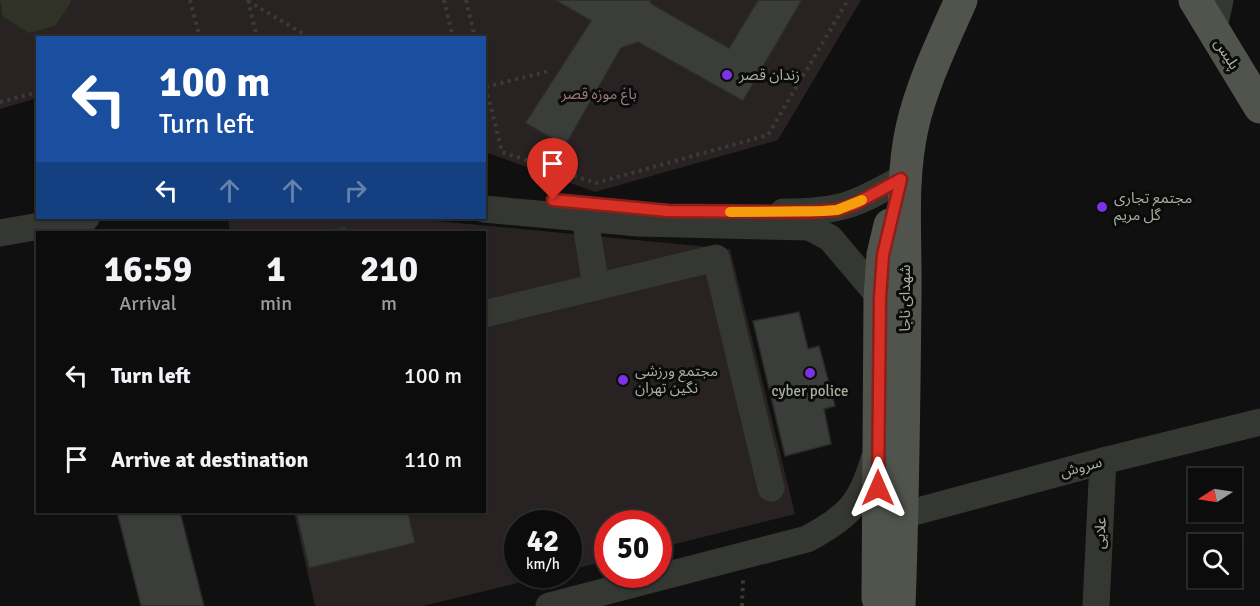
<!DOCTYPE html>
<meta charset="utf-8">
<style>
body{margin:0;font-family:Signika,"Noto Sans Arabic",sans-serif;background:#191a19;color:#f1f3f6;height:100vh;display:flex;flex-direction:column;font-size:22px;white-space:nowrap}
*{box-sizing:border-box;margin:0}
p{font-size:20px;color:#9a9b9d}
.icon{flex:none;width:33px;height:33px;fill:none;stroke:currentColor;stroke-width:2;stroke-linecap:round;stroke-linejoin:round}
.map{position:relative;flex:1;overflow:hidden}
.details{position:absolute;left:36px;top:231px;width:450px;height:282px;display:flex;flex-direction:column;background:#0b0c0b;border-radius:0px;box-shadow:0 2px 4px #0004,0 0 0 2px #2b2c2c}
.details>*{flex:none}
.guide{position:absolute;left:36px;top:36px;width:450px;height:183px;border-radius:0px;box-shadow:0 2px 4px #0004,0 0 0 2px #2b2c2c;background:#1a4fa0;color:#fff;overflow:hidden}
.needle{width:39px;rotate:258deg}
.tools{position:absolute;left:1188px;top:468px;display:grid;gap:12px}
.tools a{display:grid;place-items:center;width:54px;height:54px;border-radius:0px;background:#0b0c0b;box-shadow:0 2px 4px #0004,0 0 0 2px #2b2c2c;font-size:30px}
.speed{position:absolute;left:504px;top:510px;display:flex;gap:12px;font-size:30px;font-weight:700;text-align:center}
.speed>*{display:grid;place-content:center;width:78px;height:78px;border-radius:50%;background:#0b0c0b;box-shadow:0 2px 4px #0004,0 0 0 2px #2b2c2c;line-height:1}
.speed small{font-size:15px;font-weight:400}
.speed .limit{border:9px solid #d22;background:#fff;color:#111}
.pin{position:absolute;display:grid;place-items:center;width:51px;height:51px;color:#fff;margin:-62px -26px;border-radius:50% 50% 50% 0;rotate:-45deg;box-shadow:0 0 6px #0007}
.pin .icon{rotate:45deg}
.me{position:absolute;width:66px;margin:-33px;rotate:0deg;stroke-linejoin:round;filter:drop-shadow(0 0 4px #0008)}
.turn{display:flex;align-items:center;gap:21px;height:126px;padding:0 24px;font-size:27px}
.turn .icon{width:78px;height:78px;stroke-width:2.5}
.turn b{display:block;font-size:42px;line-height:51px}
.lanes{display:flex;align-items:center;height:57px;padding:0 24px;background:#0003;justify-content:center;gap:30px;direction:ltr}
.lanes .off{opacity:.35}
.eta{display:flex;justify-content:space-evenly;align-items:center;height:102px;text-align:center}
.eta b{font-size:36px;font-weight:800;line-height:42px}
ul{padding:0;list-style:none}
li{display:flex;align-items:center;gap:18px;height:84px;padding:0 24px}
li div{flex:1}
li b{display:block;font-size:22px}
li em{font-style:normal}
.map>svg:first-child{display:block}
</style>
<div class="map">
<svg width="1260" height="606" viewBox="0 0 1260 606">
<rect width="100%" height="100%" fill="#0f100f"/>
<g fill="#292223">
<polygon points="0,0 861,0 778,140 595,192 485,152 484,38 38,38 37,98 0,109"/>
<polygon points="251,218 406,218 730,249 795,514 659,548 658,524 608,524 607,561 569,570 568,524 518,524 518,574 551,575 423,606 315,606 294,512 484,512 484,232 230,232 228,220"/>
</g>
<polygon fill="#303227" points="0,0 71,0 71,2 55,26 29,33 3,17"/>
<g fill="#3a3d39" stroke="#2a2c29" stroke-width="1.5">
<polygon points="555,0 651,0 650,3 729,48 758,0 802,0 743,101 638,42 621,48 565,146 525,123 591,21"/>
<polygon points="346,227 347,232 321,232"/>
<polygon points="799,312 808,349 819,346 835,406 824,409 831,444 785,456 753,321"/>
<polygon points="117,512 180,512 204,606 141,606"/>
<polygon points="296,512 408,512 415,543 309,568"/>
</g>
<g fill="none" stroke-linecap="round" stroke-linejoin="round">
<g stroke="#393c36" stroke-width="4" stroke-dasharray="3 4.5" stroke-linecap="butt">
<polyline points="190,0 200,38"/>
<polyline points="248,0 257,38"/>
<polyline points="444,0 453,38"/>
<polyline points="466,0 475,38"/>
<polyline points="248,1 310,38"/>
<polyline points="484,80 502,152 596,183 768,135 848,0"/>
<polyline points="486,87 549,71"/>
<polyline points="0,102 38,92"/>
<polyline points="742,606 743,579"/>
</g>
<g stroke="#343732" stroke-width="27">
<polyline points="1213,32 1220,0"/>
<polyline points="484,209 638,223 809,227 830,238 880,297"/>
<path d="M783 212C839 212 853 206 901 179"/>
<polyline points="0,233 86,218"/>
<polyline points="596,287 716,258 771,488"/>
<polyline points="484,314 596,287 585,218"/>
<polyline points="903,515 1103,461 1260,422"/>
<path d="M549 606 807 539C848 517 861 504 874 459"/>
<polyline points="1096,606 1103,461"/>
</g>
<g stroke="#50544c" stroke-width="33">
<polyline points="1195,0 1260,107"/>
<polyline points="878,598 880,297 883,255 890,225"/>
<path d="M899 606C903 503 904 399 905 296 906 240 900 183 912 128 922 84 943 41 961 0"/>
</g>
</g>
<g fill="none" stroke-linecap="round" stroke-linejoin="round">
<defs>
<polyline id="route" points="553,200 668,211 810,212 837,210 855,204 901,179 883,255 880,297 878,488"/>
</defs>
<use href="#route" stroke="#8d1f18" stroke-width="15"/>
<use href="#route" stroke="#d93025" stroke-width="10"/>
<polyline stroke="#f59e0b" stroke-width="10" points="730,212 823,211 837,210 862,200"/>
</g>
<g fill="#7c33e4" stroke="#0a0b0a" stroke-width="2">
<circle cx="727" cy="75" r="6"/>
<circle cx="1102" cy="207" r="6"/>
<circle cx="810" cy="373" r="6"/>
<circle cx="623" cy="380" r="6"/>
</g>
<g text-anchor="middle" stroke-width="6" stroke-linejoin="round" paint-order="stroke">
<g font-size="15" fill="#a9b0a1" stroke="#0a0b0a">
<text transform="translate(1227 54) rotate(58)" y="5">پلیس</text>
<text transform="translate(905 298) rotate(-90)" y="5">شهدای ناجا</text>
<text transform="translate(1081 467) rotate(-15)" y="5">سروش</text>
<text transform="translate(1100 533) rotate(-87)" y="5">علایی</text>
</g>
<g font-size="15" fill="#a9b0a1" stroke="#0a0b0a" text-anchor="start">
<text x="739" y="80">زندان قصر</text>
<text x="1114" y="203">مجتمع تجاری<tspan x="1114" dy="17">گل مریم</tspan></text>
<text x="635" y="376">مجتمع ورزشی<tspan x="635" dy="17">نگین تهران</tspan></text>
<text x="810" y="396" text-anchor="middle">cyber police</text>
</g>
<g font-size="15" fill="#9a797f" stroke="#0a0b0a">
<text x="599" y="99">باغ موزه قصر</text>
</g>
</g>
</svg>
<div class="tools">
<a><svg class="needle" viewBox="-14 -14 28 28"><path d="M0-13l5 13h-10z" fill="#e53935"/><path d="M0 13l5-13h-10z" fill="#9a9b9d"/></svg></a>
<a><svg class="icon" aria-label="search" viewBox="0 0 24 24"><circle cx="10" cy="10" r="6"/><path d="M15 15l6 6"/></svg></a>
</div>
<div class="speed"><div>42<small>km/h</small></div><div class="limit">50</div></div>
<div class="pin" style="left:553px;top:200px;background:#d93025"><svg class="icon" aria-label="arrive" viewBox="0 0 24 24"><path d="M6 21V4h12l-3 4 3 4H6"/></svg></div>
<svg class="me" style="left:878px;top:488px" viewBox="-20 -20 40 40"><path d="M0-17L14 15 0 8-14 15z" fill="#d93025" stroke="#fff" stroke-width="4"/></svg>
<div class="guide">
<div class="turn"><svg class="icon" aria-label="left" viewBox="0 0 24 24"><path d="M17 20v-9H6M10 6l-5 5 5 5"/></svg><div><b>100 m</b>Turn left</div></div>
<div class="lanes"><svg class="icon" aria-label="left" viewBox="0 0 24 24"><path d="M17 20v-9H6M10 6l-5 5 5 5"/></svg><svg class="icon off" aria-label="ahead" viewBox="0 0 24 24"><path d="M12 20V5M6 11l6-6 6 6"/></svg><svg class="icon off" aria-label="ahead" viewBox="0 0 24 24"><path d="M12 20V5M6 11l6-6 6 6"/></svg><svg class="icon off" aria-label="right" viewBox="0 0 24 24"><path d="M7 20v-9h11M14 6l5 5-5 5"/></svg></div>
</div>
<section class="details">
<div class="eta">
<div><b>16:59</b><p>Arrival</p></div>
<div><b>1</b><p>min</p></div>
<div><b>210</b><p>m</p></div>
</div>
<ul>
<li><svg class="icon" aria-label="left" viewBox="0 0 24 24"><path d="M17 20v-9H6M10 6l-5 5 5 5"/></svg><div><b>Turn left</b></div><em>100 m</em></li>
<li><svg class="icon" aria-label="arrive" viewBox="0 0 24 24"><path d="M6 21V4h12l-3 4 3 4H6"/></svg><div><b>Arrive at destination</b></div><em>110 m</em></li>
</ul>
</section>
</div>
